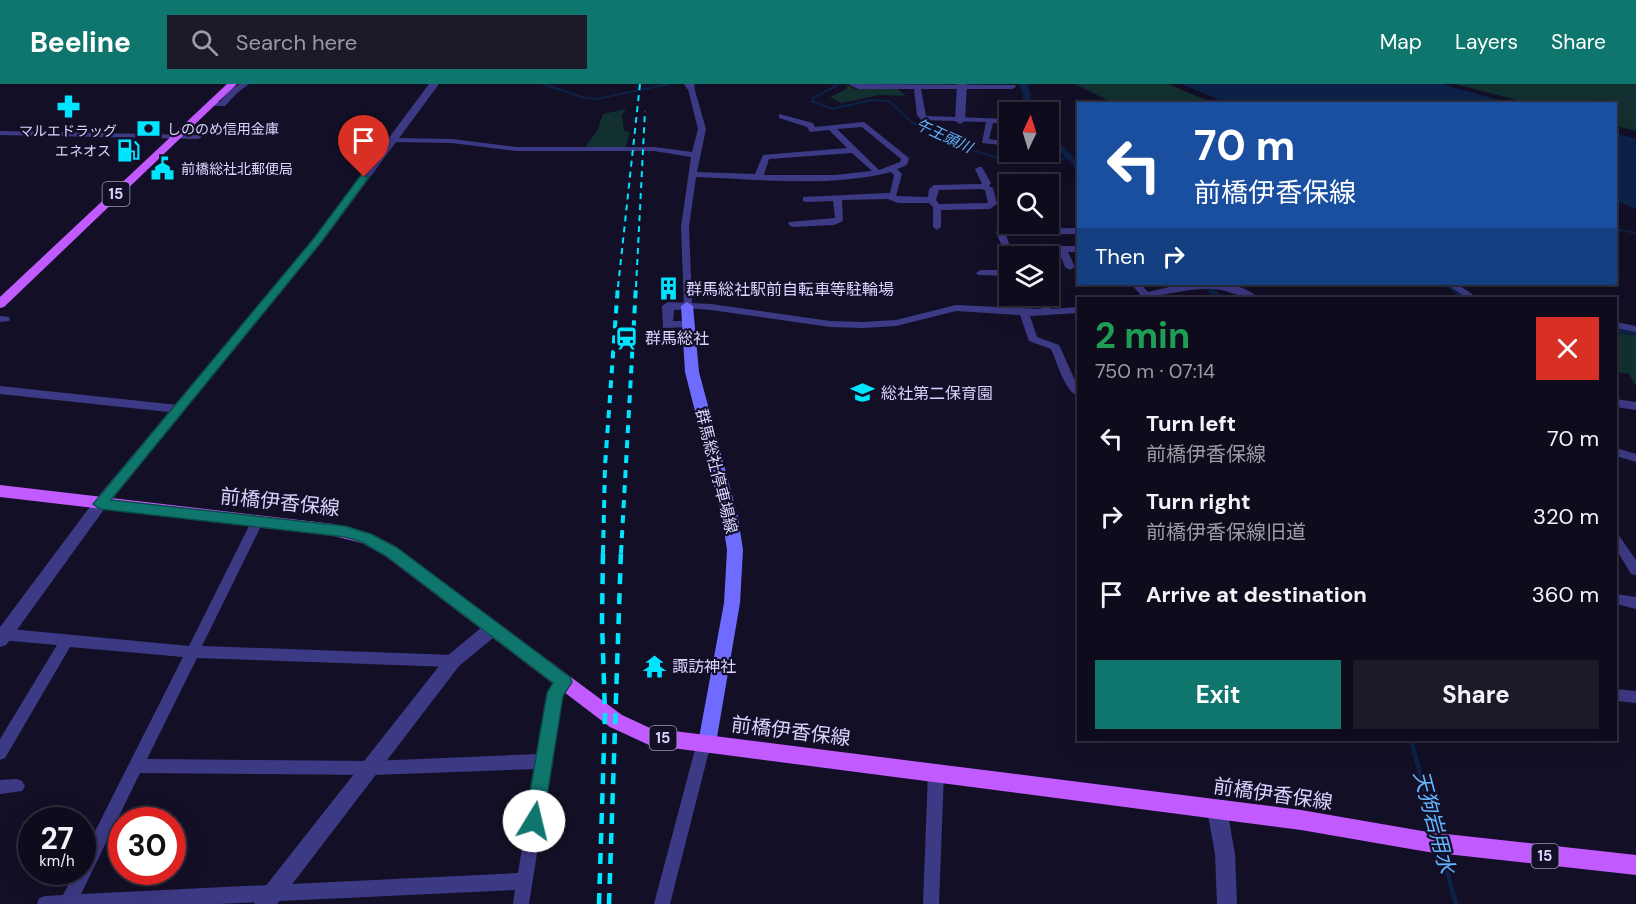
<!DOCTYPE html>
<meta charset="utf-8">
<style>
body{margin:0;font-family:"DM Sans","Noto Sans JP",sans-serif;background:#1c1929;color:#f1f3f6;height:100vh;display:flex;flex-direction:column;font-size:22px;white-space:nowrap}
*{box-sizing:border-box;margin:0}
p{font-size:20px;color:#9b9ba3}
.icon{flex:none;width:33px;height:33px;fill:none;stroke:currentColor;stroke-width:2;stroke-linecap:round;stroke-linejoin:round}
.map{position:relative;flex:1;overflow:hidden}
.drawer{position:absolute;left:1077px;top:213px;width:540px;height:444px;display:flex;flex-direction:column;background:#0e0b1c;border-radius:0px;box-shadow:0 6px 24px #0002,0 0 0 2px #2e2b3b}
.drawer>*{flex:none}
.top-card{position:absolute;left:1077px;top:18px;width:540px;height:183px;border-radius:0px;box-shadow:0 6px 24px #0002,0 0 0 2px #2e2b3b;background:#1a4fa0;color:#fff;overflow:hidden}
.needle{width:39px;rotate:4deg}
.controls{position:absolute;left:999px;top:18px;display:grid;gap:12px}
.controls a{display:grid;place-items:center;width:60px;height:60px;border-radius:0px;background:#0e0b1c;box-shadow:0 6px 24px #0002,0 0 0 2px #2e2b3b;font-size:30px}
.speed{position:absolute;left:18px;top:723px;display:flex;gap:12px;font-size:30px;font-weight:700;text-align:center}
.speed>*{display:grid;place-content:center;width:78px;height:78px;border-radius:50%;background:#0e0b1c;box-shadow:0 6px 24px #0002,0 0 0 2px #2e2b3b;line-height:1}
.speed small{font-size:15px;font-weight:400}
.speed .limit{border:9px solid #d22;background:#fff;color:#111}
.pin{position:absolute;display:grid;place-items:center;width:51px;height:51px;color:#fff;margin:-62px -26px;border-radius:50% 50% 50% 0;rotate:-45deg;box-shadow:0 0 6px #0007}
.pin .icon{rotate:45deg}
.me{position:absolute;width:66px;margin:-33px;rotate:9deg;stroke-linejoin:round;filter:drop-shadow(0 0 4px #0008)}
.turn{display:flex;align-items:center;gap:21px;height:126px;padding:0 18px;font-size:27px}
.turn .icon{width:78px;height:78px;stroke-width:2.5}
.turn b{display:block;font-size:42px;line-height:51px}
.then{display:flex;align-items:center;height:57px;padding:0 18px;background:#0003;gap:12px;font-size:22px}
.round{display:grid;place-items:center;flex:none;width:63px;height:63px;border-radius:0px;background:#1c1929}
.overview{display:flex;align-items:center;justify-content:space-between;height:102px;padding:0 18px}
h1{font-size:36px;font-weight:700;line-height:45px;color:#1e9e55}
.action{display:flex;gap:12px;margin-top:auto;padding:12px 18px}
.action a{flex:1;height:69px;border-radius:0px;background:#0f766e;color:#fff;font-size:24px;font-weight:700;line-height:69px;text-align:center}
.action a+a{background:#1c1929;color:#f1f3f6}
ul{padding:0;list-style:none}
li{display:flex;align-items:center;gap:18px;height:78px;padding:0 18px}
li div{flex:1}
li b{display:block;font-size:22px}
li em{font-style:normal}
header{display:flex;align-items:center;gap:36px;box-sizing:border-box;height:84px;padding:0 30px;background:#0f766e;color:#fff}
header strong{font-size:28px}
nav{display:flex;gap:33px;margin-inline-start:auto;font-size:21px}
.search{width:420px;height:54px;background:#1c1929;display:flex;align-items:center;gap:15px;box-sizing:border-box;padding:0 21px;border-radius:0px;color:#9b9ba3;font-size:22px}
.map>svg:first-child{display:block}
</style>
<header>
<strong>Beeline</strong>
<div class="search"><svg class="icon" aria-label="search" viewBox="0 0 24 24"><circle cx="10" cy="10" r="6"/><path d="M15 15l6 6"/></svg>Search here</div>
<nav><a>Map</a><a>Layers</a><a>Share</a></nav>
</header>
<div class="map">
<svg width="1636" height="820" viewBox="0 0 1636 820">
<rect width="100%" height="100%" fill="#130f26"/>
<g fill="#12302f">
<polygon points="845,0 855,5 898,5 906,12 880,11 841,19 830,13 848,4"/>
<polygon points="1075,0 1168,0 1213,19 1113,19"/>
<polygon points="1455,0 1636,0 1636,47 1616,42 1616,20 1528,19"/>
<polygon points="626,25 622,31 624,46 630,49 625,65 584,65 597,47 603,30"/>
<polygon points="1616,247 1636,251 1636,302 1629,290 1616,288"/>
</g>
<g fill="#0c2248">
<polygon points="1181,0 1441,0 1511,19 1227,19"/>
<polygon points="1616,49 1636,55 1636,125 1616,117"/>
</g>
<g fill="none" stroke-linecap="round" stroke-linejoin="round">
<g stroke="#0c2248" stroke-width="2">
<polyline points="543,0 582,13 597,15 669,0"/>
<polyline points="835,0 836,2 813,14 812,17 832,25 872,16 889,17 913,39 955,61 1001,75 1078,74"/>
<polyline points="1616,145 1636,149"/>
</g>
<g stroke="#0c2248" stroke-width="4.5">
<polyline points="1411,656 1437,753"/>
<polyline points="1441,766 1456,820"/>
</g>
<g fill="#0c2248" fill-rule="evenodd">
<polygon points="1019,0 1027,0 1031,10 1029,23 1032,28 1025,28 1021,23 1023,10"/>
<polygon points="1048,48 1078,77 1078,83 1075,83 1048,55"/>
<polygon points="1201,200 1210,200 1224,214 1214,214"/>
<polygon points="1443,200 1453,200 1472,214 1461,214"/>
<polygon points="1616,243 1636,246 1636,252 1616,249"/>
</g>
<g fill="#3d3a85" fill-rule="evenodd">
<polygon points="240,0 249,0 237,9 225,22 212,22 208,20 212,18 220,18 231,5"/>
<polygon points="848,0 1015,1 1016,3 1012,5 921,5 926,32 1010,35 1010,39 993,39 989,55 1010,58 1010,62 982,59 986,38 921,36 917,31 914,5 858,5"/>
<path d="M687 1 694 3 706 45 697 88 755 90 763 71 847 64 829 46 810 48 807 43 779 34V30L813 39 815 43 864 38 909 74 907 81 897 85 902 90 896 112 928 113 929 105 934 101 982 100 975 85 979 83H982L991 99 989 102 993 104 997 120 990 125 941 126V143L937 146 933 143V123L929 119H898L888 115 842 116 843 137 834 141 792 143 788 140 789 138 835 134 833 117 806 118 803 117V113L888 109H890L894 91 891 88C828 104 760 95 696 93L689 143 692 219 711 220 830 237 863 238 896 236 956 221 1041 225 1037 212H1047L1051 225 1078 223V229L1030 232 1037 253 1059 261 1060 263 1078 303V312C1065 308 1057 278 1051 265L1029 257 1020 231 956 227 896 242 863 244 830 243 711 226 684 224 681 143 691 73 654 67H516L452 59 391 58 387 56 391 54 452 55 516 63H654L692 68 698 45ZM862 43 901 75 900 78 879 86 837 45ZM852 69 872 87 835 91H764L769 75ZM981 105 985 106 988 119 939 120 936 116 939 106Z"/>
<polygon points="0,47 198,51 202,53 198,55 0,51"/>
<polygon points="1048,61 1056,62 1057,64 1053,66 1048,65"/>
<polygon points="1078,144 1078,150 1006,151 1010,162 1078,162 1078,168 1068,168 1075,183 1070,186 1065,183 1059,168 1004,167 996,148 1000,145"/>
<polygon points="981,186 1010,186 1010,192 978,191 976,189"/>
<path d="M1131 200H1140L1148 208C1179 200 1233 190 1259 214 1244 216 1229 206 1214 205 1186 203 1161 214 1134 214L1140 210Z"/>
<polygon points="1446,200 1457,200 1478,214 1467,214"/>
<polygon points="0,232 9,233 10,235 9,237 0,238"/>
<polygon points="1616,238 1636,242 1636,248 1616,244"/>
<polygon points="0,302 178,321 184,325 178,329 0,310"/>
<polygon points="1616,315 1636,318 1636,326 1616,323"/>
<polygon points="1616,364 1636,370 1636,378 1616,372"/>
<path d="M257 433 261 435 263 438 202 562 453 571 458 573 460 577 458 581 453 583 197 574 147 675 372 677 538 670C541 649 542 600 564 592L569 594 571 598 562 611 529 820H513L515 806 218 820H37L39 814 45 812 63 811 75 788H82V773L183 573 70 563 5 674 0 676V655L57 561 0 556V544L189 562 251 438 253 435ZM535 685 518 789 81 810 140 689 372 691Z"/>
<polygon points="1616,451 1620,453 1636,476 1636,491 1631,490 1616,465"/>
<polygon points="1616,510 1636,513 1636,525 1616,520"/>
<polygon points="1616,605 1636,607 1636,619 1616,617"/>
<polygon points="707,652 712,654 714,659 708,671 670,820 654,820 694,669 702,654"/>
<polygon points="936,681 941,683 944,688 939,820 923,820 928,688 931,683"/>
<polygon points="17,695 22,697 25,702 22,707 0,710 0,696"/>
</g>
<g fill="#3d3a85" fill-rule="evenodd">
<polygon points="429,0 439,0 323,157 105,424 6,561 0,563 0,543 95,416 315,153"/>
<polygon points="684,0 694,0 695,3 687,5"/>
<polygon points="957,0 967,0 965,37 960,40 955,37"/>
<polygon points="668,218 691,219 691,225 674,226 673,237 691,237 693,240 691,243 663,244 662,222"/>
<polygon points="493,537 499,539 501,544 499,549 459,582 277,820 254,820 257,813 447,572 487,539"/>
<polygon points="1217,715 1224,718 1227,725 1235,770 1237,820 1217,820 1215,770 1207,725 1210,718"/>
</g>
<polygon fill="#6f6bff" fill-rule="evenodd" points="687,218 693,222 699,288 738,433 743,466 740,519 716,659 714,665 707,668 700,665 698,659 724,519 727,466 722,433 685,288 681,222"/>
<g fill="#c25bff" fill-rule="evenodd">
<polygon points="227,0 237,0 4,223 0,224 0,213"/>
<polygon points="0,401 334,440 372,450 397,464 622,631 650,644 1301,726 1428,748 1636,771 1636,791 1428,768 1301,746 649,661 610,643 385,472 362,459 334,452 0,413"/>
</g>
<g stroke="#00e5ff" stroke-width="2" stroke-dasharray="6 5" stroke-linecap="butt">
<polyline points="618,203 640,0"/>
<polyline points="636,203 645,27"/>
</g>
<g stroke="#00e5ff" stroke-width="4" stroke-dasharray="8 7" stroke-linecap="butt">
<polyline points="603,469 605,382 618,201"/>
<polyline points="621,469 636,201"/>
</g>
<g stroke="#00e5ff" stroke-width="4.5" stroke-dasharray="11 9" stroke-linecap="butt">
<polyline points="599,820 605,630 602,538 603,467"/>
<polyline points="609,820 621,467"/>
</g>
</g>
<polygon fill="#0f766e" stroke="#0a4d48" stroke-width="1.5" points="361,91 369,93 322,157 111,416 345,442 371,450 396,463 570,593 572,598 563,612 543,737 541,743 534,746 528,743 525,737 547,609 553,599 386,472 362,458 345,453 100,425 93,420 315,153"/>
<defs>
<symbol id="pharmacy-bare" viewBox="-9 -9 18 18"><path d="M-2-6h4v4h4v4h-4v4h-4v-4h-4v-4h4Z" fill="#00e5ff" stroke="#130f26" stroke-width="2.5" paint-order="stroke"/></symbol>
<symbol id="bank-bare" viewBox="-9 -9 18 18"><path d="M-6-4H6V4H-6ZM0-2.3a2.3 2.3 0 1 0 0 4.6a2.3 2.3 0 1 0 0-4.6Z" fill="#00e5ff" stroke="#130f26" stroke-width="2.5" paint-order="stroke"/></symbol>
<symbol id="fuel-bare" viewBox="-9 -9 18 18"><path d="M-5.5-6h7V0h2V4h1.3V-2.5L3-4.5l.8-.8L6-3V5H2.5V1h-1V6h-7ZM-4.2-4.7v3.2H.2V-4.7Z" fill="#00e5ff" stroke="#130f26" stroke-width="2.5" paint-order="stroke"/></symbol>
<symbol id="civic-bare" viewBox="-9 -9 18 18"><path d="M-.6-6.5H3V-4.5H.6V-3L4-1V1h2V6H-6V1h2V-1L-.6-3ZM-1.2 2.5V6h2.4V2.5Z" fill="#00e5ff" stroke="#130f26" stroke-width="2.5" paint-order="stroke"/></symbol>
<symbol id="building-bare" viewBox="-9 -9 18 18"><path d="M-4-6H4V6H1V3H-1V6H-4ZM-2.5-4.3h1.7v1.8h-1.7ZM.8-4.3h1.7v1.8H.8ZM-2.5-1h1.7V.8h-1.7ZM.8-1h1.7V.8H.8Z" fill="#00e5ff" stroke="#130f26" stroke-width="2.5" paint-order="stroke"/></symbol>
<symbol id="station-bare" viewBox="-9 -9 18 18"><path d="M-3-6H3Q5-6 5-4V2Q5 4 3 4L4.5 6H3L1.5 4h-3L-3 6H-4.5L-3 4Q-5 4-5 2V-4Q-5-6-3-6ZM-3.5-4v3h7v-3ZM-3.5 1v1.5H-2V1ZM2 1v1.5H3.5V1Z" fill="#00e5ff" stroke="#130f26" stroke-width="2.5" paint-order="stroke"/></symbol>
<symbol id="school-bare" viewBox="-9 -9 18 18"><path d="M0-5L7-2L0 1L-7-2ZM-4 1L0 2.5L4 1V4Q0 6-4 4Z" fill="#00e5ff" stroke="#130f26" stroke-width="2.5" paint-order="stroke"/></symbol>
<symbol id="temple-bare" viewBox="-9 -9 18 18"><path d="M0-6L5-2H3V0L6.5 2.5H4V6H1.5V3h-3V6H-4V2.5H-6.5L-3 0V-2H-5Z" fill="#00e5ff" stroke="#130f26" stroke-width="2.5" paint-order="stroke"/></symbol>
</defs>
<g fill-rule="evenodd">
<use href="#pharmacy-bare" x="52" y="6" width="33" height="33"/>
<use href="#bank-bare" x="132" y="28" width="33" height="33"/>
<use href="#fuel-bare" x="112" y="50" width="33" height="33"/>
<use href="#civic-bare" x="146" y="68" width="33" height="33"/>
<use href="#building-bare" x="652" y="188" width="33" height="33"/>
<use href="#station-bare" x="610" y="238" width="33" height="33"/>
<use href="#school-bare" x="846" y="292" width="33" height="33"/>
<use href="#temple-bare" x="638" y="566" width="33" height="33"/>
</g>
<g text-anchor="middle" stroke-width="4.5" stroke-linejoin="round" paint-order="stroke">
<g font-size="14" fill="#d9d4ff" stroke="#130f26" text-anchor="start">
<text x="167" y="50">しののめ信用金庫</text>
<text x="68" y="52" text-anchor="middle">マルエドラッグ</text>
<text x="111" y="72" text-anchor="end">エネオス</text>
<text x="181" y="90">前橋総社北郵便局</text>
</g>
<g font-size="15" font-style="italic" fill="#62b6ff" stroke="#130f26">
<text transform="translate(944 52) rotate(25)" y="5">午王頭川</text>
</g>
<g fill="#130f26" stroke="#9e99be" stroke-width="1.5">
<rect x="102.5" y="98" width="27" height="24" rx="4.5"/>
<rect x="649.5" y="642" width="27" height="24" rx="4.5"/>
<rect x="1531.5" y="760" width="27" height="24" rx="4.5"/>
</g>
<g font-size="15" font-weight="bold" fill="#d9d4ff">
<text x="116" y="115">15</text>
<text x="663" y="659">15</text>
<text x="1545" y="777">15</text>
</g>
<g font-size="16" fill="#d9d4ff" stroke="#130f26" text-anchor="start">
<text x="686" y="211">群馬総社駅前自転車等駐輪場</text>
<text x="645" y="260">群馬総社</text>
<text x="881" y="315">総社第二保育園</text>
<text x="672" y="588">諏訪神社</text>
</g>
<g font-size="16" fill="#d9d4ff" stroke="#130f26">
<text transform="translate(717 387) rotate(76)" y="6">群馬総社停車場線</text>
</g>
<g font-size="20" fill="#d9d4ff" stroke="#130f26">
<text transform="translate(280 418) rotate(6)" y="7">前橋伊香保線</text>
<text transform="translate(791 647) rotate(7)" y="7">前橋伊香保線</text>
<text transform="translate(1273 710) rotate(8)" y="7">前橋伊香保線</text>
</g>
<g font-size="21" font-style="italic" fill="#62b6ff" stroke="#130f26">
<text transform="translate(1434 738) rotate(75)" y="7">天狗岩用水</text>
</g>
</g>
</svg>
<div class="controls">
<a><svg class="needle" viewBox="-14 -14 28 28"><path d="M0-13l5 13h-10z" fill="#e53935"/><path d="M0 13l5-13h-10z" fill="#9b9ba3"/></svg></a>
<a><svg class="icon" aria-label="search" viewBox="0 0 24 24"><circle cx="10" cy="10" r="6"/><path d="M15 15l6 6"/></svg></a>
<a><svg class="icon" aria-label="layers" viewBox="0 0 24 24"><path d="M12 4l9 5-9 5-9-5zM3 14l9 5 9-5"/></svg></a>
</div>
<div class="speed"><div>27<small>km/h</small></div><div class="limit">30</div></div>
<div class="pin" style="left:364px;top:93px;background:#d93025"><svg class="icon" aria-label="arrive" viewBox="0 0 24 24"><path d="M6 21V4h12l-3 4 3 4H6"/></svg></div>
<svg class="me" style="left:534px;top:737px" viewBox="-20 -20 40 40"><circle r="19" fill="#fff"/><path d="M0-13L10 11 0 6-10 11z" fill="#0f766e"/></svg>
<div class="top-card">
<div class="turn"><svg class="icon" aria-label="left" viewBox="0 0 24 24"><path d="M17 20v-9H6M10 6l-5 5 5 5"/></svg><div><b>70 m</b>前橋伊香保線</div></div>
<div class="then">Then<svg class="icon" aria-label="right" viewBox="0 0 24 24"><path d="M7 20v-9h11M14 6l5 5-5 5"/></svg></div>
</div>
<section class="drawer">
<div class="overview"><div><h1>2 min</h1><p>750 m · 07:14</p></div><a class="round" style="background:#d93025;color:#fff"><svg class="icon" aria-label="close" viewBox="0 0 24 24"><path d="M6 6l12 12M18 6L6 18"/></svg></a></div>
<ul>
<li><svg class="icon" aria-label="left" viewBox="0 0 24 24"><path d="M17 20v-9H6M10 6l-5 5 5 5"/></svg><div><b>Turn left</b><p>前橋伊香保線</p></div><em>70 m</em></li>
<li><svg class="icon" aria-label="right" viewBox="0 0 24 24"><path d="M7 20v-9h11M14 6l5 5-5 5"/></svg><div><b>Turn right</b><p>前橋伊香保線旧道</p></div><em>320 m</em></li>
<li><svg class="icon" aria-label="arrive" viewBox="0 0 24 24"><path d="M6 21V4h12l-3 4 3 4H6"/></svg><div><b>Arrive at destination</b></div><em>360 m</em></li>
</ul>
<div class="action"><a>Exit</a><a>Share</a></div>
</section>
</div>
